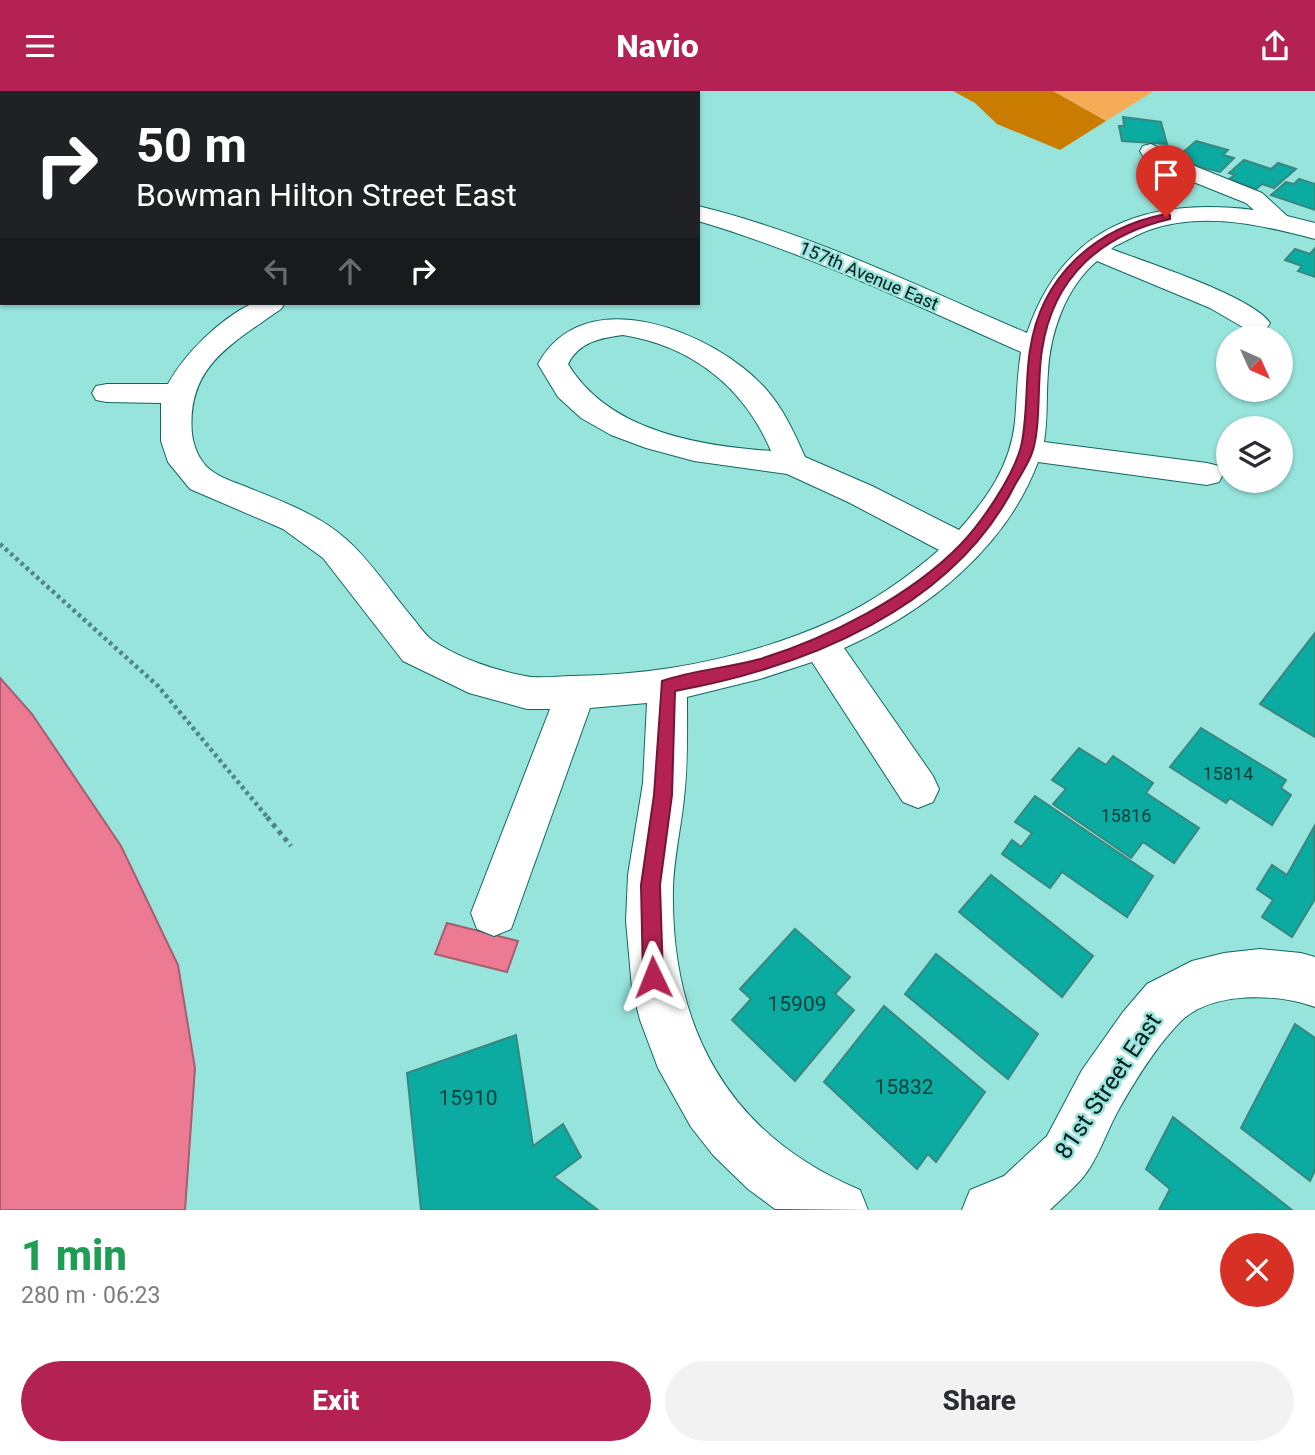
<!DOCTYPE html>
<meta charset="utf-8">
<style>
body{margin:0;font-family:Roboto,sans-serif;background:#f2f2f3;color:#2b2b33;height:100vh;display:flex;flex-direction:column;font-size:26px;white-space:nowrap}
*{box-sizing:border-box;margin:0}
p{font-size:23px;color:#7c7c81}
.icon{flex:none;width:38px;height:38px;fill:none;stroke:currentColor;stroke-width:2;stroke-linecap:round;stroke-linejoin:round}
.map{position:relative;height:1119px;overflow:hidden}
.details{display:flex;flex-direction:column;background:#fff;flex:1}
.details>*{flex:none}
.top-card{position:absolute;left:0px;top:0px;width:700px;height:214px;box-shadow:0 2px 5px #0004;background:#202124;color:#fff;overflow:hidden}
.needle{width:46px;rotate:135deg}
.tools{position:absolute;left:1216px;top:234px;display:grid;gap:14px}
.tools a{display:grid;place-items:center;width:77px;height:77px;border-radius:50%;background:#fff;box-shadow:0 2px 5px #0004;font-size:35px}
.pin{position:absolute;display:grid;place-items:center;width:60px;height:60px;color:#fff;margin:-72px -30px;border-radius:50% 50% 50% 0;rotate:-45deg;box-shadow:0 0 7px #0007}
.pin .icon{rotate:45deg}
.me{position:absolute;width:77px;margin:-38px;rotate:358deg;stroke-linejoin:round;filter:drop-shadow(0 0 5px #0008)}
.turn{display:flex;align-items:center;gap:24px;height:147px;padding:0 21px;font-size:32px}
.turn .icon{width:91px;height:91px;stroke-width:2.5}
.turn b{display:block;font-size:49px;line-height:60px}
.lanes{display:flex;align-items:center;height:66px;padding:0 21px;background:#0003;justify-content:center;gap:35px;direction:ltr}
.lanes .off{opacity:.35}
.round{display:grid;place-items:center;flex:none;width:74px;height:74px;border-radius:37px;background:#f2f2f3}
.head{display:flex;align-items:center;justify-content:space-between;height:119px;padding:0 21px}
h1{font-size:42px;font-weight:800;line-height:52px;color:#1e9e55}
.action{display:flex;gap:14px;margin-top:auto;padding:14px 21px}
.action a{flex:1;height:80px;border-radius:42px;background:#b32252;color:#fff;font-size:28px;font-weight:800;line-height:80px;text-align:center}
.action a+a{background:#f2f2f3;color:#2b2b33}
header{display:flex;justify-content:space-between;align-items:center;height:91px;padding:0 21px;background:#b32252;color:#fff;font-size:32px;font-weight:800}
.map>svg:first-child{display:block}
</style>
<header><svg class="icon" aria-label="menu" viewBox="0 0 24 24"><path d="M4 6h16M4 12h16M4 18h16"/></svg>Navio<svg class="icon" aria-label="share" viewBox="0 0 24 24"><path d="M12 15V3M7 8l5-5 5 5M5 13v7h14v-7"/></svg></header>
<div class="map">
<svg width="1315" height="1119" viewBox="0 0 1315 1119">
<rect width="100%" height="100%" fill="#97e4dc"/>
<polygon fill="#f6ac56" points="1053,0 1154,0 1106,30"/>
<polygon fill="#c97c00" points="953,0 1053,0 1106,30 1060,59 997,33 975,12"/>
<g fill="#ed7a93" stroke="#a65e6e" stroke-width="2">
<polygon points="0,587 32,623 121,755 178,874 195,977 185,1119 0,1119"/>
<polygon points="447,832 518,850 507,881 435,863"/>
</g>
<g fill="#0baba1" stroke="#3a8781" stroke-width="2">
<polygon points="1123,26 1161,31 1167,53 1122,50 1119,35 1124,35"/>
<polygon points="1196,50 1228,59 1223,64 1234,67 1220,81 1181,71 1188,65 1181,63"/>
<polygon points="1244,69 1271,78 1278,72 1296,78 1274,97 1262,93 1256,98 1229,88 1235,84 1229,82"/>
<polygon points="1299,88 1315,93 1315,119 1271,104 1286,91 1294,93"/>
<polygon points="1315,157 1315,186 1298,180 1302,175 1285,169 1295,158 1310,163"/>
<polygon points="1315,542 1315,646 1260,613"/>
<polygon points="1201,637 1286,689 1281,697 1291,704 1272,734 1230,707 1226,712 1170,676"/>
<polygon points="1079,657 1106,674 1113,665 1153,692 1146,702 1199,737 1174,772 1143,751 1131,767 1053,713 1066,698 1052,689"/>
<polygon points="1035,705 1153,785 1127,826 1062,781 1050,797 1002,763 1012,749 1021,756 1032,742 1015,731"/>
<polygon points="1314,736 1315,808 1292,846 1262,826 1273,809 1257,798 1272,774 1287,784"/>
<polygon points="991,784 1093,865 1062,906 959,821"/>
<polygon points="795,838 850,886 835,903 854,919 795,990 732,929 751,908 740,898"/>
<polygon points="936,863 1038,943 1008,988 905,903"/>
<polygon points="884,915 985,1001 936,1071 928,1063 917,1078 824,991"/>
<polygon points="1295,933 1315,947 1315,1079 1310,1090 1241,1037"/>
<polygon points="516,944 533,1055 563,1033 581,1066 554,1086 598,1119 421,1119 407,982"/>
<polygon points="1173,1026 1292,1119 1159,1119 1170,1098 1146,1078"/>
</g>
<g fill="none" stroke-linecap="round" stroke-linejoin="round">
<defs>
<g id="minor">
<path d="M1151 53 1197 76 1262 102 1287 125 1315 132V148C1262 134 1203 120 1149 139 1138 143 1126 150 1115 155L1111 158C1145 171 1252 205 1270 232L1266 238 1256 240 1246 238 1210 217 1097 170C1066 196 1050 241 1048 281 1046 304 1048 328 1044 351L1207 372 1219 375 1223 383 1219 391 1207 394 1038 371C1006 457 926 521 844 557L933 685 939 698 933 711 918 717 903 711 812 571 760 588 687 606C687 640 688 673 684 707 681 737 674 766 673 796 670 936 728 1044 860 1099L868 1119 775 1118 748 1098 713 1064 691 1036 658 977 640 929 632 897 626 830 628 784 643 692 647 612 590 617 511 838 494 845 477 838 471 822 550 618H527L469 602 403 570 323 467 283 438 190 398 168 371 161 350V312L107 311 96 309 92 302 96 295 107 293H168C185 262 219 229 251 213 260 209 275 212 285 212L281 218C232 253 186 275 192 343 194 358 201 374 215 382 225 389 238 392 249 397 283 411 318 423 346 448 369 468 391 501 411 525 417 532 424 543 432 549 458 567 494 579 525 585 540 588 557 585 572 585 662 584 752 566 834 529 872 511 907 487 939 459L848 411 787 383 694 370 646 357 611 344 581 327 558 306 538 273C585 187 715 242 765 297 783 317 794 341 805 366L872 395 959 439C988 406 1010 375 1015 331 1017 308 1017 284 1021 261 915 214 810 163 698 130V115C813 143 919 196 1027 242 1063 135 1147 106 1254 119L1246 112 1181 86 1143 65 1140 60 1143 55ZM623 244C692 255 744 296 771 360 699 355 608 340 568 273 579 251 600 247 623 244Z"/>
<path d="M1260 858 1301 862 1315 866V916C1277 902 1212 900 1181 930 1157 954 1136 988 1119 1018 1107 1039 1099 1066 1084 1085 1074 1097 1061 1108 1050 1119H962L970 1099 1004 1085 1047 1045 1082 979 1123 921 1147 893 1192 870 1224 862Z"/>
</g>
</defs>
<use href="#minor" stroke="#106761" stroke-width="2"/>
<polyline stroke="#518782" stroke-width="4.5" stroke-dasharray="3.5 3.5" stroke-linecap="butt" points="0,453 158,595 268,727"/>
<polyline stroke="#518782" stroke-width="5" stroke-dasharray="4.5 4.5" stroke-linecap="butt" points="267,726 291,755"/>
<use href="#minor" fill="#fff" fill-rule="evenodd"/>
</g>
<path fill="#b32252" stroke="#741635" stroke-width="2" d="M1166 123 1170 124V128C1101 144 1053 186 1042 259 1037 288 1041 332 1033 359 1030 370 1022 382 1016 392 954 517 806 576 675 600L672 704 660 794 663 886 660 894 653 897 646 894 643 886 641 794 654 704 662 590C693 579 728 577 760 568 828 547 911 505 961 453 982 431 1011 388 1020 359 1028 333 1025 288 1030 259 1041 185 1095 137 1166 123Z"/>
<g text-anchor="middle" stroke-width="5" stroke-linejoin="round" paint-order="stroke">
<g font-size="18" fill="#001c19" stroke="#97e4dc">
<text transform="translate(869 185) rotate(23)" y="6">157th Avenue East</text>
</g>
<g font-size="18" fill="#03403b">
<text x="1228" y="689">15814</text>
<text x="1126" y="731">15816</text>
</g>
<g font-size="21" fill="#03403b">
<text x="797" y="920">15909</text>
<text x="904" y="1003">15832</text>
<text x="468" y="1014">15910</text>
</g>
<g font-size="24" fill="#001c19" stroke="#97e4dc">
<text transform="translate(1108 995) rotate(-56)" y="8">81st Street East</text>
</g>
</g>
</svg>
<div class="tools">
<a><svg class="needle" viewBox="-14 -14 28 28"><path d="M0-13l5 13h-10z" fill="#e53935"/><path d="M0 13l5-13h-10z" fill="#7c7c81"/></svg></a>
<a><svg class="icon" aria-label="layers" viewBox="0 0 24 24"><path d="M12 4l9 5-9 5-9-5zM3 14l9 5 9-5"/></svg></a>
</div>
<div class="pin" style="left:1166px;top:126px;background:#d93025"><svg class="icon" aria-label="arrive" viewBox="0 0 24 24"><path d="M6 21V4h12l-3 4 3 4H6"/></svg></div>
<svg class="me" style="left:653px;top:886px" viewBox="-20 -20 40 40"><path d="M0-17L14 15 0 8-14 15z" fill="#b32252" stroke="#fff" stroke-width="4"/></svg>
<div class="top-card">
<div class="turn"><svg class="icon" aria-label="right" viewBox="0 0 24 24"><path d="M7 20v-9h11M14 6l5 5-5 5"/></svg><div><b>50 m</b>Bowman Hilton Street East</div></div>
<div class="lanes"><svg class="icon off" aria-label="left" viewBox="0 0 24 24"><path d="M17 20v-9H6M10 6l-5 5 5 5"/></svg><svg class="icon off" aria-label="ahead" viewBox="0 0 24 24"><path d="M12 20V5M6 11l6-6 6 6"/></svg><svg class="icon" aria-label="right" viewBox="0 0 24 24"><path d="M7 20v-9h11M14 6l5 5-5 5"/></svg></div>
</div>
</div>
<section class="details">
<div class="head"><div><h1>1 min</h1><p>280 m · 06:23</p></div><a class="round" style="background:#d93025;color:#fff"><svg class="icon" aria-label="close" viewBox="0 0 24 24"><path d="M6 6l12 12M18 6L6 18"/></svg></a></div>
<div class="action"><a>Exit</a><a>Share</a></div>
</section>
